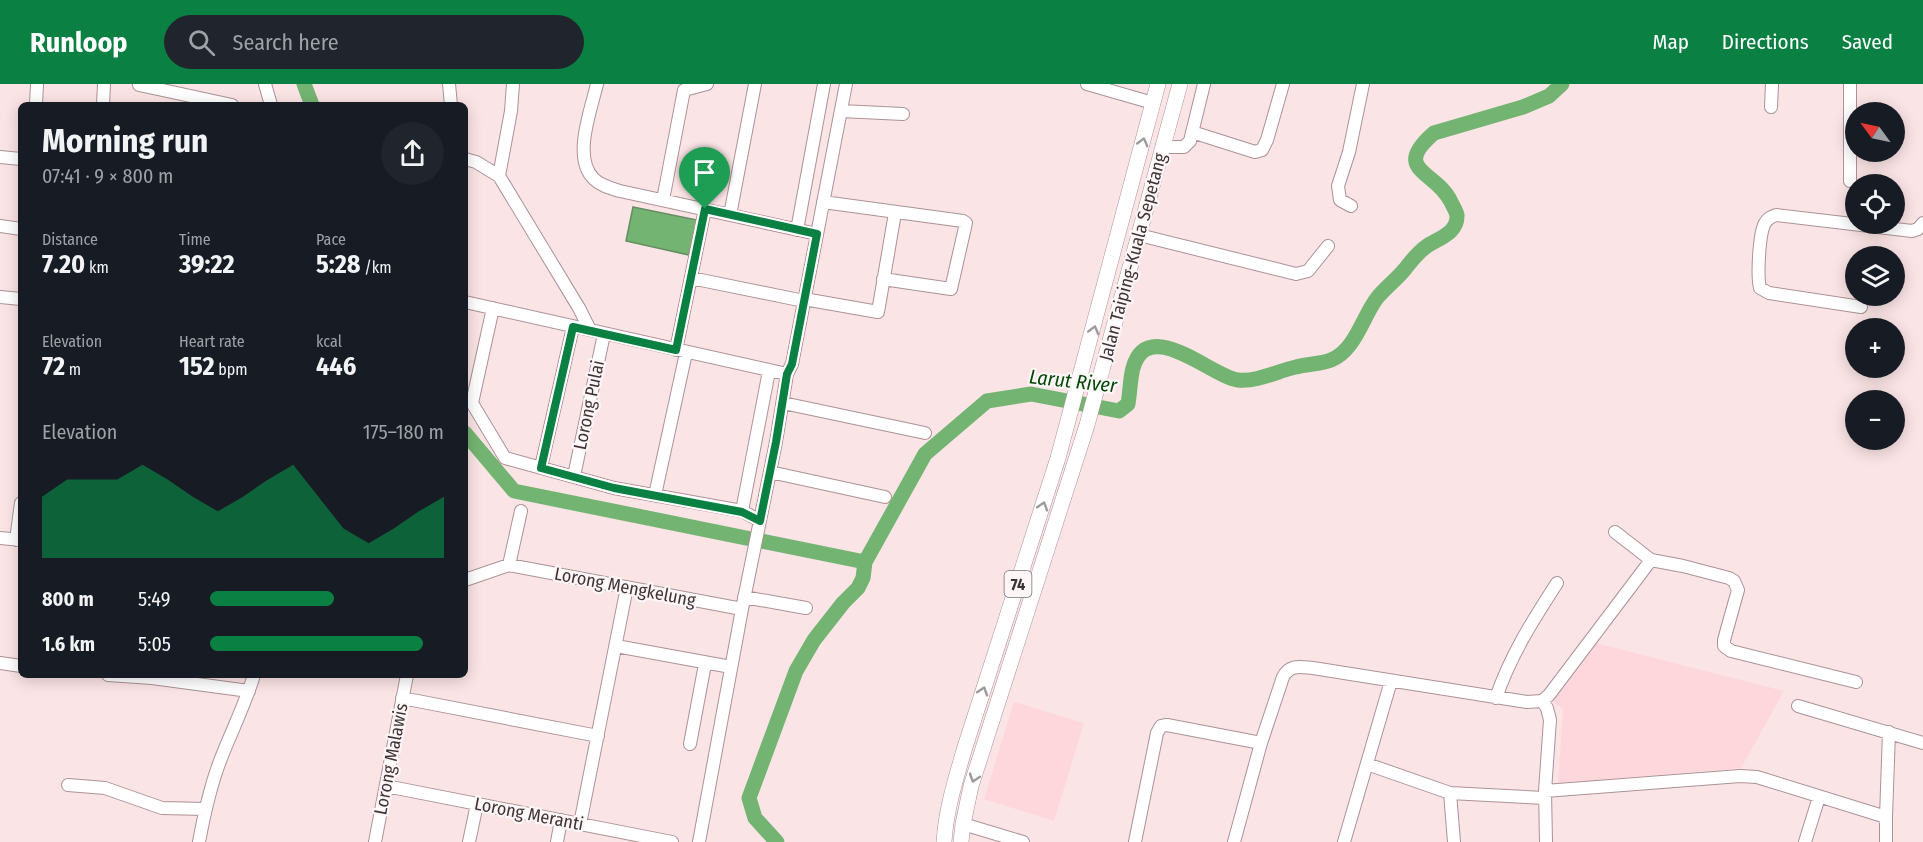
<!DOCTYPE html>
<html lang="en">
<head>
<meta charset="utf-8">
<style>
  :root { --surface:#171b24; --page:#20242c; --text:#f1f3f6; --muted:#9ea1a6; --accent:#0b8043 }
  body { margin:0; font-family:"Fira Sans Condensed",sans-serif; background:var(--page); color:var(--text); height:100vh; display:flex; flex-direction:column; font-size:22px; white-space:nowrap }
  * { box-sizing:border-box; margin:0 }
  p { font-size:20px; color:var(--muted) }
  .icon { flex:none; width:33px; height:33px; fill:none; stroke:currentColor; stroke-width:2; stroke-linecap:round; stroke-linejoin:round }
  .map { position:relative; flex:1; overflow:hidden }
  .details { position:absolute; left:18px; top:18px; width:450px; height:576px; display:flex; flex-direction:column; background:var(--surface); border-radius:9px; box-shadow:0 3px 15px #0003 }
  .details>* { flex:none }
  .needle { width:39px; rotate:303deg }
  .buttons { position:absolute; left:1845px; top:18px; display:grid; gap:12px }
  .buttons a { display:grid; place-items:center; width:60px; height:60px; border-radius:50%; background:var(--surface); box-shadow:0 3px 15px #0003; font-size:30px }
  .pin { position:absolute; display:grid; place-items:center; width:51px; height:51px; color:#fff; margin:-62px -26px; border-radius:50% 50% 50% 0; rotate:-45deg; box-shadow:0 0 6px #0007 }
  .pin .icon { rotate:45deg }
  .round { display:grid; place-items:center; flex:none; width:63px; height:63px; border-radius:32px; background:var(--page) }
  .summary { display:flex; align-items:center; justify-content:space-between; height:102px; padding:0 24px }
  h1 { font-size:33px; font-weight:700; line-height:45px }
  .figures { display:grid; grid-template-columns:repeat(3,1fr); gap:9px; height:102px; padding:6px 24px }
  .figures div { display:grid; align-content:center }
  .figures b { font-size:26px; font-weight:700 }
  .figures small { font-size:16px; font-weight:400 }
  .figures p { font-size:16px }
  .chart { height:168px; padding:12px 24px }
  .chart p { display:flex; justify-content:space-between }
  .chart svg { width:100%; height:108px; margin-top:6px; fill:var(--accent); opacity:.7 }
  ul { padding:0 24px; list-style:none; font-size:20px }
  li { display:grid; grid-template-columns:96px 72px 1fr; align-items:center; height:45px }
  li i { height:15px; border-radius:8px; background:var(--accent) }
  header { display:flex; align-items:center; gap:36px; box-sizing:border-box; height:84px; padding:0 30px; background:var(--accent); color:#fff }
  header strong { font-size:28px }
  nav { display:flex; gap:33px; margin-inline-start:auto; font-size:21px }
  .search { width:420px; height:54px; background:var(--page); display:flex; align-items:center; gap:15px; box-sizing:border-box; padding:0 21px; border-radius:33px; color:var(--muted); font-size:22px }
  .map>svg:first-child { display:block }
  .built { fill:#fdd7db }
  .water { fill:#74b472; stroke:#648e60; stroke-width:1.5 }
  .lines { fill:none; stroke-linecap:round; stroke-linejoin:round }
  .river { stroke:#74b472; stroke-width:15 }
  .minor-casing { stroke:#ac9295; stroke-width:14 }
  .major-casing { stroke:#ac9295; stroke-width:16 }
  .minor { stroke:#fff; stroke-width:12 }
  .major { stroke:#fff; stroke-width:15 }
  .oneway { stroke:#9f9a9a }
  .route-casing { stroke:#fff; stroke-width:12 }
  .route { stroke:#0b8043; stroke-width:8 }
  .labels { text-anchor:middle; stroke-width:4.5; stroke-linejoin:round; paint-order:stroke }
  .shield { fill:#fcf6f7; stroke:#786e6f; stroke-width:1.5 }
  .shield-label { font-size:16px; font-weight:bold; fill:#3f3435 }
  .street-label { font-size:18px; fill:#3f3435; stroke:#fcf6f7 }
  .water-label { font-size:20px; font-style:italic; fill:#004805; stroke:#fcf6f7 }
</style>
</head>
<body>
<header>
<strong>Runloop</strong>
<div class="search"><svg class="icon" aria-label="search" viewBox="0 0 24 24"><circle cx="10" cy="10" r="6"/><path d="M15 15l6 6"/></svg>Search here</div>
<nav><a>Map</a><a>Directions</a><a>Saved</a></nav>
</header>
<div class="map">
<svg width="1923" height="758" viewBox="0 0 1923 758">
  <rect width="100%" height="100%" fill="#fbe4e6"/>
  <path class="built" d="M 1592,558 L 1784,607 L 1741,684 L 1558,699 L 1563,625 L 1552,617 Z
    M 1014,618 L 1084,639 L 1054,737 L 984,715 Z"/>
  <path class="water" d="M 633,123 L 697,136 L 689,171 L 626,157 Z"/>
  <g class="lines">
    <path class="river" d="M 304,0 L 312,21
      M 465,349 L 514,407 L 865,478
      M 777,758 L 755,734 L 749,714 L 796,587 L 814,556 L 843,519 L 858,504 L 863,494 L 865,478 L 925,370 L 987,317 L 1031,310 L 1119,327 L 1128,320 C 1130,309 1130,295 1133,284 C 1148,231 1212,293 1238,296 C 1258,298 1277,287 1296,283 C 1307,280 1321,280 1331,276 C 1355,267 1363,232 1377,214 C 1385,204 1397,195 1405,185 C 1412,176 1418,168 1427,162 C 1439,154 1458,149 1457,131 C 1456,127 1453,122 1451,118 C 1437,87 1390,87 1434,49 L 1523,23 L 1549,12 L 1562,0"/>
    <defs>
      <path id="minor" d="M 265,0 L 271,21
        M 449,0 L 451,21
        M 513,0 L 511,27 L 499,92 L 579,224 L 590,246
        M 597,0 C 591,26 572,74 594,95 C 601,102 611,104 620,107 L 817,150
        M 1087,0 L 1153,19
        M 139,1 L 232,21
        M 36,21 L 37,0
        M 103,21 L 104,0
        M 1771,23 L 1772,0
        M 841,27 L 903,30
        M 1192,48 L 1255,68 L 1262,66 L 1267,56 L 1283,0
        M 1162,63 L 1184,63 L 1190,57 L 1204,0
        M 0,73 L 21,75
        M 465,75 L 476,78 L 499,92
        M 1850,97 L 1850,0
        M 663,116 L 684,6 L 707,0
        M 823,118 L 963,137 L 966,139 L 951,205 L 883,195
        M 1351,122 L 1340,116 L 1338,102 L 1349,68 L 1363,0
        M 730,131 L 755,0
        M 0,142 L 21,145
        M 797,146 L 824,0
        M 1139,151 L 1296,190 L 1308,187 L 1328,162
        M 691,194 L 804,217
        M 0,213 L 21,215
        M 804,215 L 878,228 L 895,129
        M 465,218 L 787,290
        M 1861,223 L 1769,209 L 1760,204 C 1757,192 1759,149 1765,139 C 1768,134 1771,133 1776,131 L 1912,147 L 1918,145 L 1923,139
        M 493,224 L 472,319 L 505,374 L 614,404 L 742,427 L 760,437
        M 676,266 L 705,125
        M 783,319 L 925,349
        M 541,383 L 573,243
        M 770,388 L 885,413
        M 574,392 L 604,250
        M 655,411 L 686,269
        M 742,427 L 769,287
        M 0,454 L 21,456
        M 16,456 L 21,419
        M 1651,476 L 1683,482 L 1729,494 L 1734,497 L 1738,506 L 1724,556 L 1724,562 L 1731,567 L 1856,598
        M 509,481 L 521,427
        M 465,496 L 509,481 L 742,525
        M 744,513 L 806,524
        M 616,562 L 731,583
        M 0,579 L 21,582
        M 108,591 L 152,594 L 249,607
        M 402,614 L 598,652
        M 1496,614 C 1510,572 1533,536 1557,499
        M 1542,617 L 1547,624 L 1550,636 L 1545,707 L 1546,758
        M 1798,622 L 1923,659
        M 690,660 L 705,580
        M 1367,680 L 1450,709 L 1545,714
        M 68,701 L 105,704 L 162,724 L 206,725
        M 386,702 L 672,758
        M 1545,707 L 1740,692 L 1757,693 L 1886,733 L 1886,758
        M 1450,709 L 1454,758
        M 1886,733 L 1889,648
        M 580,740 L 627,503
        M 963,740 L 1023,758
        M 199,758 C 204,731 210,703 220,677 C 231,648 245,621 254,591
        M 375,758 L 407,591
        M 469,758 L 477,720
        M 557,758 L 561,736
        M 699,758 L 742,525 L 776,358 L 787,290 L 792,280 L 846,0
        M 1135,758 L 1157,649 L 1161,642 L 1167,641 L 1261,659
        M 1234,758 L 1261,659 L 1283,593 C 1290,580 1300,583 1313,584 L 1527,618 L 1542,617 L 1549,611 L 1651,476 L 1615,448
        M 1344,758 L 1391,597
        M 1805,758 L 1819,713"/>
      <path id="major" d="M 944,758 C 946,725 956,694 965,663 L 1058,374 L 1158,0
        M 961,758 L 963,740 L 971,702 L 1087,341 L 1180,0"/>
    </defs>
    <use href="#minor" class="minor-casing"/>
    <use href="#major" class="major-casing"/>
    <use href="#minor" class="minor"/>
    <use href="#major" class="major"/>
  </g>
  <defs><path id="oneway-chevron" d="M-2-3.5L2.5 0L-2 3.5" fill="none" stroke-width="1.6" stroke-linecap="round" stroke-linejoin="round" transform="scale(1.5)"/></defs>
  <g class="oneway">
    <use href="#oneway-chevron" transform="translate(1143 58) rotate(-75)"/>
    <use href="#oneway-chevron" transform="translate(1094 246) rotate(-75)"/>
    <use href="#oneway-chevron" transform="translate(1043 422) rotate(-72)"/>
    <use href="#oneway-chevron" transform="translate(983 607) rotate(-72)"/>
    <use href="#oneway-chevron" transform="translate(974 694) rotate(108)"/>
  </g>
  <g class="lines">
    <defs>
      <path id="route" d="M 705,125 L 817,150 L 792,280 L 787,290 L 776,358 L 760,437 L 742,428 L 614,404 L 541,384 L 573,243 L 676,266 Z"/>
    </defs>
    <use href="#route" class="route-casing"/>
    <use href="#route" class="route"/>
  </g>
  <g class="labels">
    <rect class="shield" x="1004.5" y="487" width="27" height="26" rx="4.5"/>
    <g class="shield-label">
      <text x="1018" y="506">74</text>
    </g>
    <g class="street-label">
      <text transform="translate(1133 173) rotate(-75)" y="6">Jalan Taiping-Kuala Sepetang</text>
      <text transform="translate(589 321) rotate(-78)" y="6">Lorong Pulai</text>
      <text transform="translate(625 503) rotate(11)" y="6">Lorong Mengkelung</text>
      <text transform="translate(391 675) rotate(-79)" y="6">Lorong Malawis</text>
      <text transform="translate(529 730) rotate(11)" y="6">Lorong Meranti</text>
    </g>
    <g class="water-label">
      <text transform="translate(1073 297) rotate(6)" y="7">Larut River</text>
    </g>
  </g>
</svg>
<div class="buttons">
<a><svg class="needle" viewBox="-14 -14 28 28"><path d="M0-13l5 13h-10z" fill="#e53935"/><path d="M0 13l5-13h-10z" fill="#9ea1a6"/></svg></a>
<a><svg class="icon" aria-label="locate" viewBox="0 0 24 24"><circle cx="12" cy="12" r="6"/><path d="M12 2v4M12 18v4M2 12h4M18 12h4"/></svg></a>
<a><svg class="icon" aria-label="layers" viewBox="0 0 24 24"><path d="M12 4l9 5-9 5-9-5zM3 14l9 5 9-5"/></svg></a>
<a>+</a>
<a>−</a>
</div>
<div class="pin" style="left:705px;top:125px;background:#1e9e55"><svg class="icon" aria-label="arrive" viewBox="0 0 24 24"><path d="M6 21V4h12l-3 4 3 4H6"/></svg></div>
<section class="details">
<div class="summary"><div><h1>Morning run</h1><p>07:41 · 9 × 800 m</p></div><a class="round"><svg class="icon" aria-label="share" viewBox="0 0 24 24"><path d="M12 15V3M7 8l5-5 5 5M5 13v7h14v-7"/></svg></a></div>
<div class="figures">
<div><p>Distance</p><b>7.20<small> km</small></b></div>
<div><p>Time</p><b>39:22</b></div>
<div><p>Pace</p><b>5:28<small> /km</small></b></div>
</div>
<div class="figures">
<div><p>Elevation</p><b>72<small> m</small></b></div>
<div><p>Heart rate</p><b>152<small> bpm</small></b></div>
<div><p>kcal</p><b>446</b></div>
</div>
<div class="chart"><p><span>Elevation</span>175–180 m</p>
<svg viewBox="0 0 160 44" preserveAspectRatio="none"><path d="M0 44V19L10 12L20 12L30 12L40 6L50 12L60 19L70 25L80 19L90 12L100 6L110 19L120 32L130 38L140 32L150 25L160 19V44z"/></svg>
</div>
<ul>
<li><b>800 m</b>5:49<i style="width:53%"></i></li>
<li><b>1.6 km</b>5:05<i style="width:91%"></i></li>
</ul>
</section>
</div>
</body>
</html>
